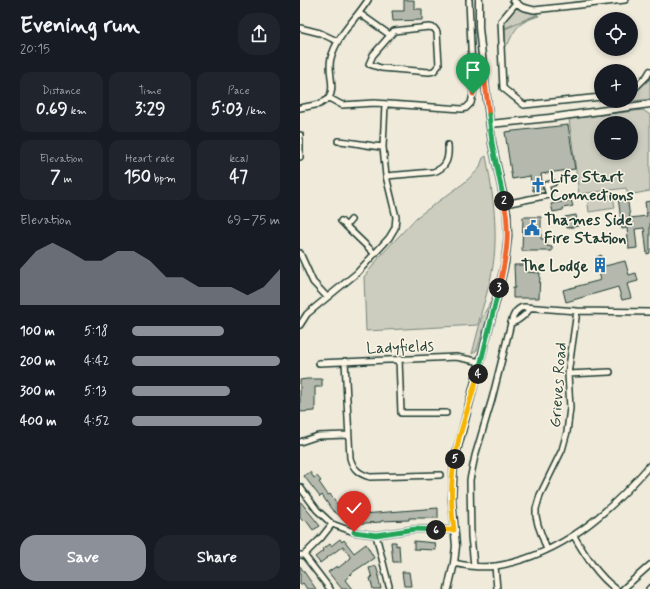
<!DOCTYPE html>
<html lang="en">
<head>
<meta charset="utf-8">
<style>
  :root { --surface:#171b24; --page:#20242c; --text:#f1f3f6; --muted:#9ea1a6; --accent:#8c9099 }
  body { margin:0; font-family:Mynerve,sans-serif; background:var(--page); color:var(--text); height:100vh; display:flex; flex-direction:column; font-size:15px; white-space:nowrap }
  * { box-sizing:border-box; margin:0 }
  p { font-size:13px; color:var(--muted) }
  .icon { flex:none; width:22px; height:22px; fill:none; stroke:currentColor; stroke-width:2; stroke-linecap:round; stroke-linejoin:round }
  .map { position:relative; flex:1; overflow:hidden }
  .sheet { display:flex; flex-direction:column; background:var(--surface); width:300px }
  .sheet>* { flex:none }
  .buttons { position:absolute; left:294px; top:12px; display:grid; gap:8px }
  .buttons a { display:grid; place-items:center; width:44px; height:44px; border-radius:50%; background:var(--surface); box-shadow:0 2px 6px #0003; font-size:20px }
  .pin { position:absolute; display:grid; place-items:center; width:34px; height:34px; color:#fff; margin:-41px -17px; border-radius:50% 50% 50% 0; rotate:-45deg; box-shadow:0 0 4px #0007 }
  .pin .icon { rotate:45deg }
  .km { position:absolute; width:20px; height:20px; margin:-10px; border-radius:50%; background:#222; color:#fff; font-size:11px; line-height:20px; text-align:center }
  .round { display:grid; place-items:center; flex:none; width:42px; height:42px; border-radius:16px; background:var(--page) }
  .overview { display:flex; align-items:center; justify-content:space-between; height:68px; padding:0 20px }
  h1 { font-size:22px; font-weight:800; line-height:30px }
  .metrics { display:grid; grid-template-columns:repeat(3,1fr); gap:6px; height:68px; padding:4px 20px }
  .metrics div { display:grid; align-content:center; border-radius:10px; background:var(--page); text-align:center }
  .metrics b { font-size:17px; font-weight:800 }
  .metrics small { font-size:11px; font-weight:400 }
  .metrics p { font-size:11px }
  .chart { height:112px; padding:8px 20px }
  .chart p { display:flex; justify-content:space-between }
  .chart svg { width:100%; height:72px; margin-top:4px; fill:var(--accent); opacity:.7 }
  .button { display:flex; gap:8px; margin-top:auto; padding:8px 20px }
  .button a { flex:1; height:46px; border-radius:16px; background:var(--accent); color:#fff; font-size:16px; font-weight:800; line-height:46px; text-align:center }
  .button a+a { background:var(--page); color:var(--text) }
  ul { padding:0 20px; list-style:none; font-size:13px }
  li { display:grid; grid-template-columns:64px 48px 1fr; align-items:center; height:30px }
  li i { height:10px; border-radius:5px; background:var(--accent) }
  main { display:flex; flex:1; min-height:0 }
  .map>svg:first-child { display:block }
  .green { fill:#cccdbf; stroke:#76857a; fill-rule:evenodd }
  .building { fill:#b5b9ad; stroke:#1f3d34 }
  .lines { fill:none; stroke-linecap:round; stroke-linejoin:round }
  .minor-casing { stroke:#1f3d34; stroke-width:8 }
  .tertiary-casing { stroke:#1f3d34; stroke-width:9 }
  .minor { stroke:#fcf5e5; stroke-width:5 }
  .tertiary { stroke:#fcf5e5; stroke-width:6 }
  .split-1-casing { stroke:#fff; stroke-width:8 }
  .split-2-casing { stroke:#fff; stroke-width:8 }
  .split-3-casing { stroke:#fff; stroke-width:8 }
  .split-4-casing { stroke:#fff; stroke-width:8 }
  .split-5-casing { stroke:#fff; stroke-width:8 }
  .split-6-casing { stroke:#fff; stroke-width:8 }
  .split-7-casing { stroke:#fff; stroke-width:8 }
  .split-1 { stroke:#f0652b; stroke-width:5 }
  .split-2 { stroke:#22a559; stroke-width:5 }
  .split-3 { stroke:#f0652b; stroke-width:5 }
  .split-4 { stroke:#22a559; stroke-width:5 }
  .split-5 { stroke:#f5b400; stroke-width:5 }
  .split-6 { stroke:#f5b400; stroke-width:5 }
  .split-7 { stroke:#22a559; stroke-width:5 }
  .labels { text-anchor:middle; stroke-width:3; stroke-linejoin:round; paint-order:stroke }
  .poi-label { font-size:16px; font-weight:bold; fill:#1f3d34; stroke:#fcf5e5; text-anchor:start }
  .street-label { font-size:16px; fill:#1f3d34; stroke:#fcf5e5 }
</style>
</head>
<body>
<main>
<section class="sheet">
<div class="overview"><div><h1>Evening run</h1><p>20:15</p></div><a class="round"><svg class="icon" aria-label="share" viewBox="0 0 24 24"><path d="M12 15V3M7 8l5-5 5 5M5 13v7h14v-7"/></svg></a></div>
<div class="metrics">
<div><p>Distance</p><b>0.69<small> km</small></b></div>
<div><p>Time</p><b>3:29</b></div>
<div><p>Pace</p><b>5:03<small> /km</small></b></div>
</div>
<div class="metrics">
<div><p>Elevation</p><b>7<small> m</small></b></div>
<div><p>Heart rate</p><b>150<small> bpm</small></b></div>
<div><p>kcal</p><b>47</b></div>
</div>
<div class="chart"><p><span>Elevation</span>69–75 m</p>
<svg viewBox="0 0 160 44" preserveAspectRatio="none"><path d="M0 44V22L10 11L20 6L30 11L40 17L50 17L60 11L70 11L80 17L90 27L100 27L110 33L120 33L130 33L140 38L150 33L160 22V44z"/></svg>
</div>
<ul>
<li><b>100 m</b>5:18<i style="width:62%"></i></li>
<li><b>200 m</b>4:42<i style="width:100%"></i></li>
<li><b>300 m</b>5:13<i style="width:66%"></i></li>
<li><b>400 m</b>4:52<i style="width:88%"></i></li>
</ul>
<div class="button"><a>Save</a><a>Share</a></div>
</section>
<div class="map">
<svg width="350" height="589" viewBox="0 0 350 589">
  <rect width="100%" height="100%" fill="#efeada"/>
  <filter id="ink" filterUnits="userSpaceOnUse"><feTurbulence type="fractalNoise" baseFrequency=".025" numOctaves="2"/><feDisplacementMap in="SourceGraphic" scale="8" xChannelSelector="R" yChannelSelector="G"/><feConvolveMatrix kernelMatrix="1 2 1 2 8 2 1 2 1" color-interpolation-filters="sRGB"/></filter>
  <g filter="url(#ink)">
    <path class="green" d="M 216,8 L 226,12 L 238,14 L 205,28 L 205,22 Z
      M 238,15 L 239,16 C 220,22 216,26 208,44 L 205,44 L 205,29 Z
      M 350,79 L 350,99 L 334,101 L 332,98 L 332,95 Z
      M 343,110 L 350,115 L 350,191 L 328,195 L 326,188 L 279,194 L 269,119 ZM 301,123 L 331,123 L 331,153 L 301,153 Z
      M 186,156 C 193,194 199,233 192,272 C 189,288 182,308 178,325 L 66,331 L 64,277 L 82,254 L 117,217 L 164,183 L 179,169 L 183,158 Z
      M 313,195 L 315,208 L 289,212 L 287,198 Z
      M 193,298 L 177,350 L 172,354 L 181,319 Z"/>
    <path class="building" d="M 104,0 L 114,0 L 114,9 L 122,9 L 122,20 L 93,21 L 92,11 L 104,11 Z
      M 268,125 L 275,169 L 241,174 L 243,189 L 233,191 L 230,176 L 212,179 L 205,132 Z
      M 327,196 L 330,218 L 347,216 L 345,202 L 350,201 L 350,253 L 347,254 L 344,228 L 335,229 L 337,248 L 329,249 L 327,228 L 322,229 L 318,197 Z
      M 271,200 L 273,206 L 263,208 L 263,210 L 253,212 L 251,204 Z
      M 276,215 L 278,226 L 267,228 L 265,217 Z
      M 223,217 L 241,217 L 241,239 L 247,239 L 247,246 L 252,247 L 252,251 L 222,251 Z
      M 301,255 L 305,266 L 325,261 L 329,275 L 336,273 L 338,281 L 327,284 L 331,298 L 322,300 L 318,287 L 266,302 L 263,290 L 301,280 L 295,258 Z
      M 214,265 L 226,265 L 226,272 L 240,273 L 239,298 L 213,298 L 213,288 L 215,288 Z
      M 7,379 L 22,379 L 22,387 L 15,387 L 15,411 L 0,412 L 0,380 Z
      M 10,472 L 14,478 L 17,476 L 21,481 L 19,482 L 28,495 L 30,494 L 38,505 L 39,503 L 45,507 L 43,509 L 48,512 L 43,518 L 32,510 L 22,495 L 20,497 L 4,476 Z
      M 0,501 L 20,526 L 13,530 L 5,519 L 3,521 L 0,518 Z
      M 138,508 L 138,518 L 109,518 L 109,520 L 81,521 L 81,522 L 51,524 L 51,515 Z
      M 40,539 L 42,542 L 44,540 L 54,553 L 66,544 L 74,558 L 53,572 L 45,580 L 52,589 L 42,589 L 28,572 L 37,566 L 38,568 L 51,558 L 43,546 L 20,563 L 15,557 L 23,551 L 22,550 L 30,544 L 31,546 Z
      M 114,541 L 135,543 L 136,550 L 114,549 Z
      M 91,542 L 96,542 L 96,546 L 99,545 L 100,562 L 93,562 Z
      M 0,566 L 9,579 L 16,589 L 7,589 L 3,583 L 0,585 Z
      M 76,566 L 79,576 L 78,576 L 81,589 L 73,589 L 70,578 L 72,578 L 69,568 Z
      M 102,572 L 109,572 L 111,586 L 104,586 Z"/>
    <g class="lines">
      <defs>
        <path id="minor" d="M 213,0 L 222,7 L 234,10 L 325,0
          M 216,3 L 201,21 L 202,44 L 201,46 L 203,88 L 224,105 L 301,97
          M 59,13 L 90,35
          M 129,27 L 134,28 L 137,32 L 139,65 L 134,71 L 129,72 L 81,68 L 69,64 L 73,55 L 94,31 Z
          M 0,28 L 20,33 L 37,41
          M 172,66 L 183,65
          M 331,92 L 347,76 L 350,71
          M 29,98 L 42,105 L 74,103 L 162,109 L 166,108 L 171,103 L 173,94 L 169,0
          M 29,98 C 36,86 27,71 31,58 C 37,35 56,19 68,0
          M 0,108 L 20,104 L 29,98
          M 0,135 L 0,157
          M 38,141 C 53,142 68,146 83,147
          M 86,176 L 133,172 C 147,168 149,158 148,145
          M 205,204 L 249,195 L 246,185 L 253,183
          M 51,220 L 46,226 L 75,254
          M 41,221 L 46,226
          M 0,253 L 13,282 L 27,297
          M 211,323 C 217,322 227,314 230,308
          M 0,325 L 7,314 L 57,273 L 89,238 L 95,228 L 96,217 L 86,176 L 83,147 L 85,104
          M 99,359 L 101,413 L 146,413
          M 45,361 L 50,458 C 53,469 59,474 70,477 L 140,475
          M 19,363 L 156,357 L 181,362
          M 268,374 L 310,372
          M 0,442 L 18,436 L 48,435
          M 0,487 L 17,510 L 32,524 L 54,532 L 76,535 L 115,529 L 154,530
          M 76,535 L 89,586
          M 274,536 C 285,555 298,576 316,589
          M 247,550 L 238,525 L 236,516 L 236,509 L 240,495 L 262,450 L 267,432 L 270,408 L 268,374 L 277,311
          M 0,555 L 4,555 L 21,538 L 32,524
          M 4,555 L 30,589
          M 154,563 C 167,566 183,568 196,566 C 261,555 308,514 350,465
          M 174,566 L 171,536 L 170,480 L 175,456 L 192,399 L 211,323 C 213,315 216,308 224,307 L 277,311 L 350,312
          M 195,566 L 197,589
          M 323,589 L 350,565
          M 349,589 L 350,588"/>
        <path id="tertiary" d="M 190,124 L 249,118 L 350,104
          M 148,589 L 154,563 L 156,546 L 152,500 L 154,462 L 197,297 L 205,263 L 208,236 L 207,213 L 192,143 L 183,65 L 179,28 L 179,0"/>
      </defs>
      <use href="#minor" class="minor-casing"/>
      <use href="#tertiary" class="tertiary-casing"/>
      <use href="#minor" class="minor"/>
      <use href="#tertiary" class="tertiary"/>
    </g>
  </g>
  <g class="lines" filter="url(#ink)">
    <defs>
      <path id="split-1" d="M 173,94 L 172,66 L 183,65 L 189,115"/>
      <path id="split-2" d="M 189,115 L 192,143 L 204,201"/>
      <path id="split-3" d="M 199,288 C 206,258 211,233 204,201"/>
      <path id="split-4" d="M 178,374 L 199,288"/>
      <path id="split-5" d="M 155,459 L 159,438 L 178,374"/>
      <path id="split-6" d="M 136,530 L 154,530 C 151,507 150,482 155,459"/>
      <path id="split-7" d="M 54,532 L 76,535 L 115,529 L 136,530"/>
    </defs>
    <use href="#split-1" class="split-1-casing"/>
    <use href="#split-2" class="split-2-casing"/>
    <use href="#split-3" class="split-3-casing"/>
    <use href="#split-4" class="split-4-casing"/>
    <use href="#split-5" class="split-5-casing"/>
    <use href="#split-6" class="split-6-casing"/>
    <use href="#split-7" class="split-7-casing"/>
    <use href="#split-1" class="split-1"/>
    <use href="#split-2" class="split-2"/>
    <use href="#split-3" class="split-3"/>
    <use href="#split-4" class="split-4"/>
    <use href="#split-5" class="split-5"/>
    <use href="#split-6" class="split-6"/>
    <use href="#split-7" class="split-7"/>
  </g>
  <defs>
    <symbol id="church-bare" viewBox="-9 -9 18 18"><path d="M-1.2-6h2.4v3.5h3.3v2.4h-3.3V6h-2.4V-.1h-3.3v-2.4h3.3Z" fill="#1f6fb2" stroke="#fcf5e5" stroke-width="2.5" paint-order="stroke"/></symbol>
    <symbol id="civic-bare" viewBox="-9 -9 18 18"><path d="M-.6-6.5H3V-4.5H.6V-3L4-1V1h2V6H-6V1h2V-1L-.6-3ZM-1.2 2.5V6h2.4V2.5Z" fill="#1f6fb2" stroke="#fcf5e5" stroke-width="2.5" paint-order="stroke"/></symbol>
    <symbol id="building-bare" viewBox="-9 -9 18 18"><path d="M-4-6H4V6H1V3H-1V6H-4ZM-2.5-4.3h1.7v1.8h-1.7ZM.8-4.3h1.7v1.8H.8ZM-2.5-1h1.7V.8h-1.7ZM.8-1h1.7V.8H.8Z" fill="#1f6fb2" stroke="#fcf5e5" stroke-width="2.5" paint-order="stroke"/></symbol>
  </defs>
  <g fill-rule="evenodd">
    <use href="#church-bare" x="227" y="174" width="22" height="22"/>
    <use href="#civic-bare" x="221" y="217" width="22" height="22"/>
    <use href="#building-bare" x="289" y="254" width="22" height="22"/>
  </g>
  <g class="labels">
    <g class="poi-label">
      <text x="250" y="182">Life Start<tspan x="250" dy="18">Connections</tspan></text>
      <text x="244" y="225">Thames Side<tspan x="244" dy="18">Fire Station</tspan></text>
      <text x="288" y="271" text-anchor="end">The Lodge</text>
    </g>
    <g class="street-label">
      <text transform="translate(100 346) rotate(-2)" y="6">Ladyfields</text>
      <text transform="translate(257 385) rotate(-86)" y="6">Grieves Road</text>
    </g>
  </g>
</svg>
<div class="buttons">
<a><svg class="icon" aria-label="locate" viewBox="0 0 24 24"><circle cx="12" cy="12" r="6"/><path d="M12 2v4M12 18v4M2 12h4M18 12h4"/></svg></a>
<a>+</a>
<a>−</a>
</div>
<div class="pin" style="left:173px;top:94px;background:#1e9e55"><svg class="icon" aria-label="arrive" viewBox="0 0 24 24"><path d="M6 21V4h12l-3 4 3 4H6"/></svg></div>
<div class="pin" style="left:54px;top:532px;background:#d93025"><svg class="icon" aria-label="check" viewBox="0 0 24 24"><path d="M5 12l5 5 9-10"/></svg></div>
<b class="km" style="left:204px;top:201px">2</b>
<b class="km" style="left:199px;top:288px">3</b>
<b class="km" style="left:178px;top:374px">4</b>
<b class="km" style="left:155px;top:459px">5</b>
<b class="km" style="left:136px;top:530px">6</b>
</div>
</main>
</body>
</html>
